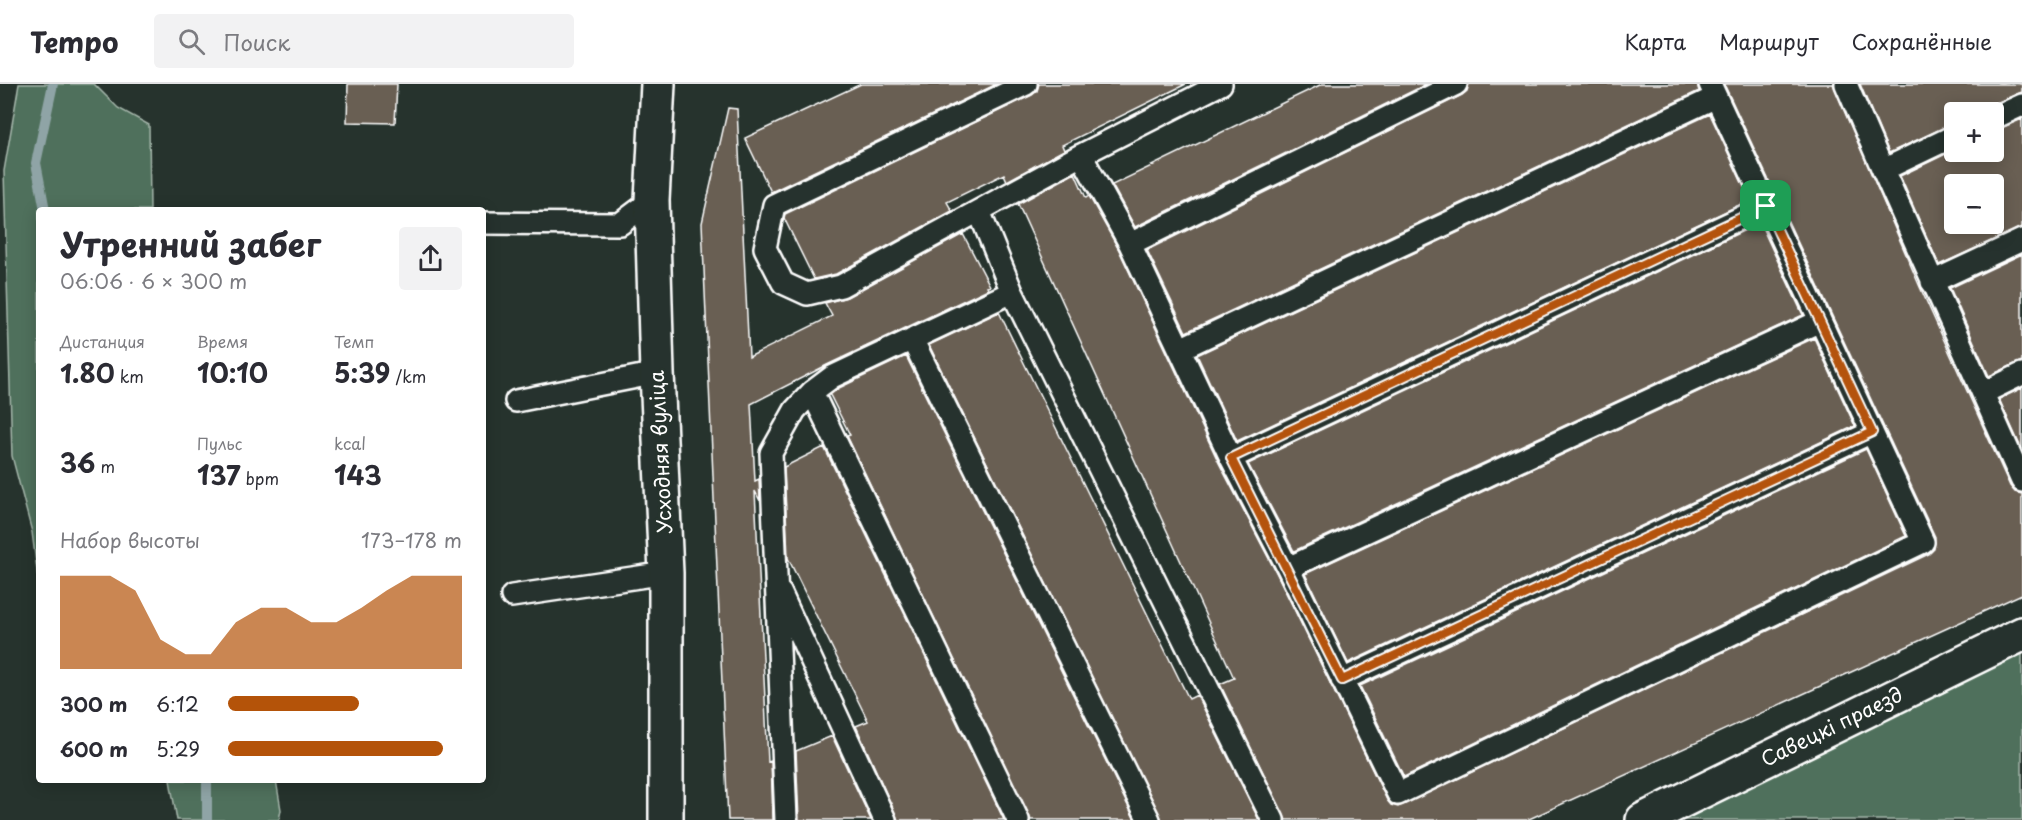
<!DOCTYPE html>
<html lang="ru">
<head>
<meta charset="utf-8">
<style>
  :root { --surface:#fff; --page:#f2f2f3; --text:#2b2b33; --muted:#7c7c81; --line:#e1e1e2; --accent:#b45309 }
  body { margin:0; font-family:"Playpen Sans",sans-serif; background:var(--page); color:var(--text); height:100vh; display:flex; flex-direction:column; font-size:22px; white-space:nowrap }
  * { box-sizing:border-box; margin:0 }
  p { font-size:20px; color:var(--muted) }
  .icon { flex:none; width:33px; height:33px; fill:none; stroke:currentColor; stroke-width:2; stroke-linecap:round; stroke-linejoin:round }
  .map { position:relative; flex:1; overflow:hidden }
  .sheet { position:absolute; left:36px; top:123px; width:450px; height:576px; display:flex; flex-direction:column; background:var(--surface); border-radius:6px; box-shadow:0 3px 15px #0003 }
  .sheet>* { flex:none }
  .fabs { position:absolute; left:1944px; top:18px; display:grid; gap:12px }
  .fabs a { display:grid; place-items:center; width:60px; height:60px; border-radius:6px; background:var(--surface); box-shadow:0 3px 15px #0003; font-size:30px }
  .pin { position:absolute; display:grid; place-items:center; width:51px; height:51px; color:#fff; margin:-26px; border-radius:12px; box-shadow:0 3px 9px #0006 }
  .round { display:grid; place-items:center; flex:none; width:63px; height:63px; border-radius:6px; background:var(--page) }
  .headline { display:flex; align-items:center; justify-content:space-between; height:102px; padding:0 24px }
  h1 { font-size:33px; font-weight:700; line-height:45px }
  .metrics { display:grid; grid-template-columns:repeat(3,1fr); gap:9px; height:102px; padding:6px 24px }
  .metrics div { display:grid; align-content:center }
  .metrics b { font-size:26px; font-weight:700 }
  .metrics small { font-size:16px; font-weight:400 }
  .metrics p { font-size:16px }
  .chart { height:168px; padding:12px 24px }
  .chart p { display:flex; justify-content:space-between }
  .chart svg { width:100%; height:108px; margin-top:6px; fill:var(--accent); opacity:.7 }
  ul { padding:0 24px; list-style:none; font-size:20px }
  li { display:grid; grid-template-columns:96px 72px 1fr; align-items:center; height:45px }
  li i { height:15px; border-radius:8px; background:var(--accent) }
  header { display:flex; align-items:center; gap:36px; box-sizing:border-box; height:84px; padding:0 30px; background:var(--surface); border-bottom:2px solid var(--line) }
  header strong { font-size:28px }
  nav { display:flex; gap:33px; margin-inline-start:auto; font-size:21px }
  .search { width:420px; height:54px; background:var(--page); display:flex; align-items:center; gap:15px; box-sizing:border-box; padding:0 21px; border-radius:6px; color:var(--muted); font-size:22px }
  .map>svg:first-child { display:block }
  .green { fill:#4f705b; stroke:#a7b8ad; stroke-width:1.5 }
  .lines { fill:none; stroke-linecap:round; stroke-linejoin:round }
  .stream { stroke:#8fa4a6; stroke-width:10 }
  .building { fill:#695f53; stroke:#fff; stroke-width:1.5; fill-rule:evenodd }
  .service-casing { stroke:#fff; stroke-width:26 }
  .minor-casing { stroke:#fff; stroke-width:38 }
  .service { stroke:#26332d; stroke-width:21 }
  .minor { stroke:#26332d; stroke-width:33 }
  .route-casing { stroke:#fff; stroke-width:12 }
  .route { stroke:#b45309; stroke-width:8 }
  .labels { text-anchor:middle; stroke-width:5; stroke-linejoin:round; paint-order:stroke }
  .street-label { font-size:20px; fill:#fff; stroke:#26332d }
</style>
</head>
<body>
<header>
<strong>Tempo</strong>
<div class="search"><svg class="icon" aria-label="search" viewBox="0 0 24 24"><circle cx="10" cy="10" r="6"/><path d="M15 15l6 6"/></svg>Поиск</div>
<nav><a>Карта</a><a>Маршрут</a><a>Сохранённые</a></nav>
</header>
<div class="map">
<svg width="2022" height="736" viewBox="0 0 2022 736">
  <rect width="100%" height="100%" fill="#26332d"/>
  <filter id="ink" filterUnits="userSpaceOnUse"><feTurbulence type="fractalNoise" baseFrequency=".0167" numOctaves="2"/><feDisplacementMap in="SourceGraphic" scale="12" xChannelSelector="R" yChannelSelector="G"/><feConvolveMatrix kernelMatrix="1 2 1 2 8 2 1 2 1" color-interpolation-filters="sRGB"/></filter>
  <g filter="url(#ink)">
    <path class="green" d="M 19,0 L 94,0 L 118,24 L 149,41 L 150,126 L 39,126 L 39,503 L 32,448 L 12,372 L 4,87 Z
      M 2022,569 L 2022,736 L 1683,736 Z
      M 170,696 L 276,696 L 281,726 L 279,736 L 177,736 Z"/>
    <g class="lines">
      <path class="stream" d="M 45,126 L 36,79 L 53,0
        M 207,696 L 207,736"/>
    </g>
    <path class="building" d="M 348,0 L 397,0 L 395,39 L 347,38 Z
      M 861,0 L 997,0 L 771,108 L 745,54 Z
      M 1039,0 L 1186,0 L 1062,61 L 1064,66 L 1007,97 L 1004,90 L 947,118 L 952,127 L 836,190 L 814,195 L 784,134 L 785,130 L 1032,11 L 1037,7 Z
      M 1322,0 L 1427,0 L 1135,143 L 1112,101 Z
      M 1469,0 L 1697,0 L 1699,7 L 1186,248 L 1147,166 L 1462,11 L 1467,7 Z
      M 1724,0 L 1833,0 L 1920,203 L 2010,402 L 2015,408 L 2022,410 L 2022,510 L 1527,736 L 1286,736 L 1220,600 L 1234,594 L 1018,120 L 1075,89 L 1086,114 L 1089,112 L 1119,166 L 1219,379 L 1277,490 L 1387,716 L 1391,721 L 1398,723 L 1929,470 L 1934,465 L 1935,453 Z
      M 1860,0 L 2022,0 L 2022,8 L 1989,22 L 1983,28 L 1954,28 L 1954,39 L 1889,69 Z
      M 728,24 L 737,25 L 749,273 L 832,232 L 825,219 L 847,213 L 963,150 L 990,202 L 987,203 L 988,205 L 827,281 L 751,320 L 755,397 L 759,395 L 760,417 L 755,407 L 768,678 L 771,677 L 773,736 L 728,736 L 702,139 Z
      M 1710,30 L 1750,116 L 1237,357 L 1197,271 Z
      M 2022,35 L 2022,143 L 1939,181 L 1900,92 L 1954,66 L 1954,68 L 1994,68 L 1994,47 ZM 1954,100 L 1994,100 L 1994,140 L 1954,140 Z
      M 1760,139 L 1803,231 L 1294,467 L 1248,380 Z
      M 2022,170 L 2022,277 L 1989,292 L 1950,204 Z
      M 999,228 L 1189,615 L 1197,611 L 1259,736 L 1162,736 L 929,261 Z
      M 1814,254 L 1855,342 L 1348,579 L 1305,490 Z
      M 906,272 L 1135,736 L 1031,736 L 847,352 L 850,351 L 830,311 L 839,304 Z
      M 2022,304 L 2022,366 L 1999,315 Z
      M 824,363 L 1004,736 L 898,736 L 856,642 L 868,637 L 788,474 L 784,383 Z
      M 1866,365 L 1906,452 L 1404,693 L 1360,602 Z
      M 832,652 L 871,736 L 799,736 L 796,667 Z"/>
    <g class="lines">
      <defs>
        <path id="service" d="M 1026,0 L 774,121 L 765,164 L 783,199 L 807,210 L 841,202 L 1081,71 L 1221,0
          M 1456,0 L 1130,160 L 1231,374 L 1288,484 L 1398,710 L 1923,458 L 1710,0
          M 1846,0 L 1883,86 L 2022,397
          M 1994,34 L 2022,21
          M 1081,71 L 1130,160
          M 1883,86 L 1954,52
          M 979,127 L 1012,208 L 1273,736
          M 483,139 L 620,140 L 652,116
          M 1932,198 L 2022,156
          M 912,255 L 1149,736
          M 1180,265 L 1716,13
          M 812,308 L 1018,736
          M 1983,309 L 2022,290
          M 516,317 L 657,289
          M 1231,374 L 1766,122
          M 1288,484 L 1820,237
          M 780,508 L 885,736
          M 512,512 L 666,489
          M 1342,596 L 1872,348
          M 786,736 L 771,369 L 795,326 L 812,308 L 832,293 L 1012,208"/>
        <path id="minor" d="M 658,0 L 652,116 L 657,289 L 666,489 L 666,736
          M 1643,736 L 2022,550"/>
      </defs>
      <use href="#service" class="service-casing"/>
      <use href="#minor" class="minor-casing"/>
      <use href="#service" class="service"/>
      <use href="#minor" class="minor"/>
    </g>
  </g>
  <g class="lines" filter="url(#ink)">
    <defs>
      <path id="route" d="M 1766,122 L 1872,348 L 1342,596 L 1231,374 Z"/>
    </defs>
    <use href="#route" class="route-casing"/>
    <use href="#route" class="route"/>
  </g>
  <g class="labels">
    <g class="street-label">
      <text transform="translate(661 368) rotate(-93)" y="7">Усходняя вуліца</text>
      <text transform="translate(1832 643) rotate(-26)" y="7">Савецкі праезд</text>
    </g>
  </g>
</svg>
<div class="fabs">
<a>+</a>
<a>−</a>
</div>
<div class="pin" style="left:1766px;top:122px;background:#1e9e55"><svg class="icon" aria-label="arrive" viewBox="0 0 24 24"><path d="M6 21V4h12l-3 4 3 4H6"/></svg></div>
<section class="sheet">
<div class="headline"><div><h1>Утренний забег</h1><p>06:06 · 6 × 300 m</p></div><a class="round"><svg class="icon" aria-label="share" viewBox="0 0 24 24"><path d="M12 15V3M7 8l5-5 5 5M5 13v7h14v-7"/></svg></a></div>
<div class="metrics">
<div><p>Дистанция</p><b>1.80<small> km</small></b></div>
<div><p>Время</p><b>10:10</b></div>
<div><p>Темп</p><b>5:39<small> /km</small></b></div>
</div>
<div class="metrics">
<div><b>36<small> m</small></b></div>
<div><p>Пульс</p><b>137<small> bpm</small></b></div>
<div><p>kcal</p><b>143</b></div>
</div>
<div class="chart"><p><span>Набор высоты</span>173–178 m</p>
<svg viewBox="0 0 160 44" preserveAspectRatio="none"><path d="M0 44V6L10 6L20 6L30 12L40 32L50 38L60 38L70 25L80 19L90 19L100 25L110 25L120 19L130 12L140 6L150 6L160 6V44z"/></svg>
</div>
<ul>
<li><b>300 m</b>6:12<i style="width:56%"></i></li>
<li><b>600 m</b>5:29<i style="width:92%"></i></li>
</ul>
</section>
</div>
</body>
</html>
